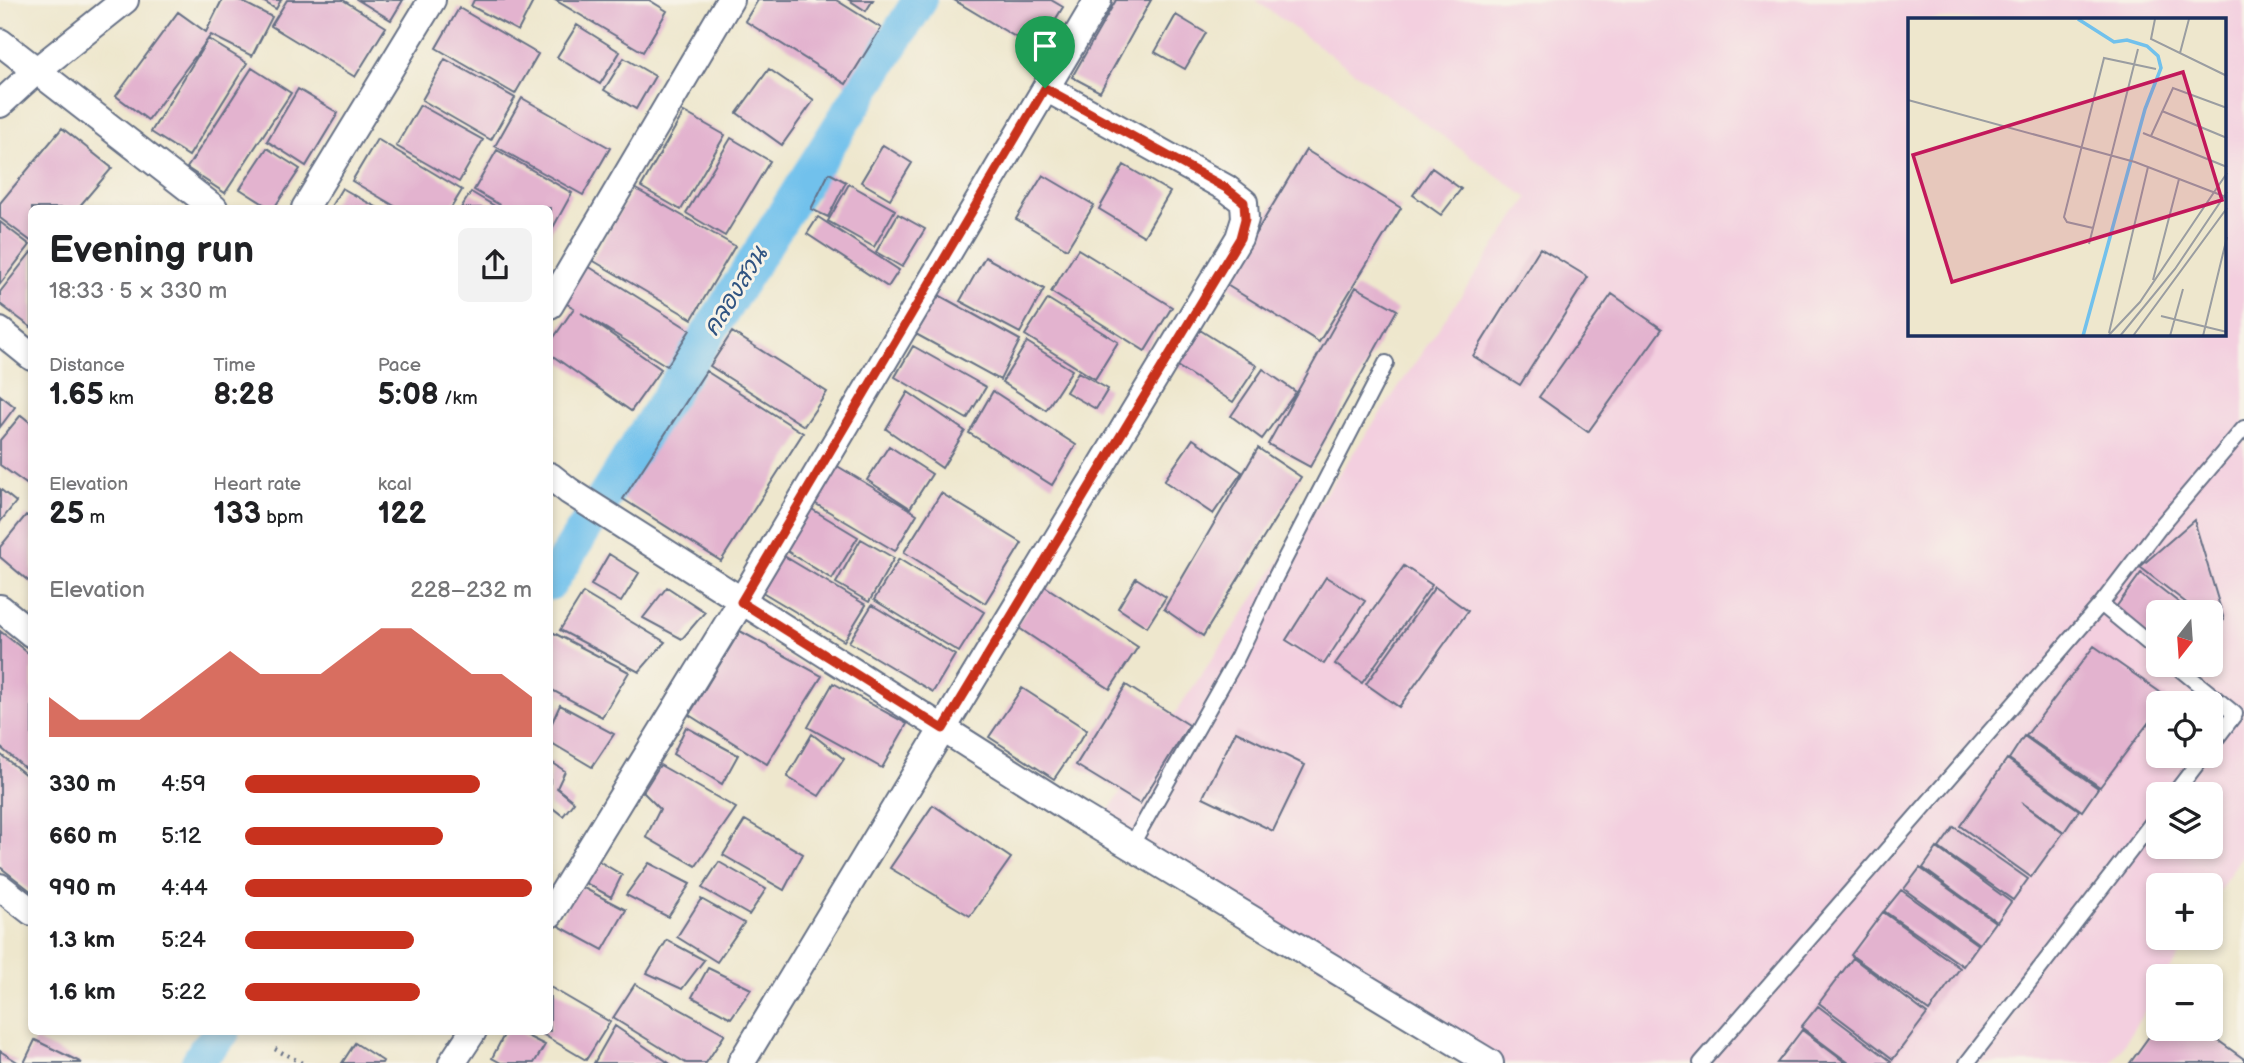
<!DOCTYPE html>
<html lang="en">
<head>
<meta charset="utf-8">
<style>
  :root { --surface:#fff; --page:#f2f2f2; --text:#202124; --muted:#757577; --accent:#c8321e }
  body { margin:0; font-family:"Balsamiq Sans","Playpen Sans Thai",sans-serif; background:var(--page); color:var(--text); height:100vh; display:flex; flex-direction:column; font-size:26px; white-space:nowrap }
  * { box-sizing:border-box; margin:0 }
  p { font-size:23px; color:var(--muted) }
  .icon { flex:none; width:38px; height:38px; fill:none; stroke:currentColor; stroke-width:2; stroke-linecap:round; stroke-linejoin:round }
  .map { position:relative; flex:1; overflow:hidden }
  .details { position:absolute; left:28px; top:205px; width:525px; height:830px; display:flex; flex-direction:column; background:var(--surface); border-radius:10px; box-shadow:0 4px 10px #0003 }
  .details>* { flex:none }
  .needle { width:46px; rotate:197deg }
  .controls { position:absolute; left:2146px; top:600px; display:grid; gap:14px }
  .controls a { display:grid; place-items:center; width:77px; height:77px; border-radius:10px; background:var(--surface); box-shadow:0 4px 10px #0003; font-size:35px }
  .pin { position:absolute; display:grid; place-items:center; width:60px; height:60px; color:#fff; margin:-72px -30px; border-radius:50% 50% 50% 0; rotate:-45deg; box-shadow:0 0 7px #0007 }
  .pin .icon { rotate:45deg }
  .round { display:grid; place-items:center; flex:none; width:74px; height:74px; border-radius:10px; background:var(--page) }
  .overview { display:flex; align-items:center; justify-content:space-between; height:119px; padding:0 21px }
  h1 { font-size:38px; font-weight:700; line-height:52px }
  .metrics { display:grid; grid-template-columns:repeat(3,1fr); gap:10px; height:119px; padding:7px 21px }
  .metrics div { display:grid; align-content:center }
  .metrics b { font-size:30px; font-weight:700 }
  .metrics small { font-size:19px; font-weight:400 }
  .metrics p { font-size:19px }
  .chart { height:196px; padding:14px 21px }
  .chart p { display:flex; justify-content:space-between }
  .chart svg { width:100%; height:126px; margin-top:7px; fill:var(--accent); opacity:.7 }
  ul { padding:0 21px; list-style:none; font-size:23px }
  li { display:grid; grid-template-columns:112px 84px 1fr; align-items:center; height:52px }
  li i { height:18px; border-radius:9px; background:var(--accent) }
  .map>svg:first-child { display:block }
  .built { fill:#f3cfdf; fill-rule:evenodd }
  .lines { fill:none; stroke-linecap:round; stroke-linejoin:round }
  .canal { stroke:#71c1ec; stroke-width:35 }
  .building { fill:#e3b3cf }
  .service-casing { stroke:#656f85; stroke-width:18 }
  .minor-casing { stroke:#656f85; stroke-width:30 }
  .path { stroke:#656f85; stroke-width:4.5; stroke-dasharray:2 5; stroke-linecap:butt }
  .service { stroke:#fff; stroke-width:14 }
  .minor { stroke:#fff; stroke-width:26 }
  .route-casing { stroke:#fff; stroke-width:14 }
  .route { stroke:#c8321e; stroke-width:9 }
  .labels { text-anchor:middle; stroke-width:6; stroke-linejoin:round; paint-order:stroke }
  .water-label { font-size:24px; font-style:italic; fill:#305482; stroke:#f7f3e8 }
  .inset-river { fill:none; stroke:#71c1ec; stroke-width:3.5 }
  .inset-road { fill:none; stroke:#9a9da1; stroke-width:2 }
  .view { fill:#c2185b; fill-opacity:0.15; stroke:#c2185b; stroke-width:3.5 }
  .inset-edge { fill:none; stroke:#1b2f5e; stroke-width:3.5 }
</style>
</head>
<body>
<div class="map">
<svg width="2244" height="1063" viewBox="0 0 2244 1063">
  <rect width="100%" height="100%" fill="#f7f3e8"/>
  <filter id="ink" filterUnits="userSpaceOnUse"><feTurbulence type="fractalNoise" baseFrequency=".0143" numOctaves="2"/><feDisplacementMap in="SourceGraphic" scale="14" xChannelSelector="R" yChannelSelector="G"/><feConvolveMatrix kernelMatrix="1 2 1 2 8 2 1 2 1" color-interpolation-filters="sRGB"/></filter>
  <filter id="wash" filterUnits="userSpaceOnUse"><feTurbulence type="fractalNoise" baseFrequency=".00686" numOctaves="4" result="noise"/><feDisplacementMap in="SourceGraphic" scale="28" xChannelSelector="R" yChannelSelector="G"/><feGaussianBlur stdDeviation="1.57" result="paint"/><feColorMatrix in="noise" values="0 0 0 0 0 0 0 0 0 0 0 0 0 0 0 0 0 1.4 0 .05"/><feComposite in="paint" operator="in"/></filter>
  <g filter="url(#wash)">
    <rect width="100%" height="100%" fill="#eee7cd"/>
    <path class="built" d="M 1255,0 L 2244,0 L 2244,852 L 2210,906 L 2210,886 L 2158,886 L 2158,938 L 2190,938 L 2166,976 L 2158,976 L 2158,990 L 2112,1063 L 1471,1063 L 1097,827 L 1528,198 ZM 1910,19 L 2225,19 L 2225,334 L 1910,334 ZM 2158,612 L 2210,612 L 2210,665 L 2158,665 ZM 2158,704 L 2210,704 L 2210,756 L 2158,756 ZM 2158,794 L 2210,794 L 2210,847 L 2158,847 Z"/>
    <g class="lines">
      <path class="canal" d="M 550,583 L 920,0
        M 198,1063 L 205,1051 L 223,1031"/>
    </g>
    <g id="blocks">
      <path class="building" d="M 222,0 L 239,0 L 272,17 L 252,56 L 211,35 L 148,120 L 116,96 L 178,12 L 206,32 Z
        M 261,0 L 281,0 L 276,9 Z
        M 287,0 L 343,0 L 386,27 L 355,77 L 271,26 Z
        M 358,0 L 403,0 L 391,20 Z
        M 474,0 L 534,0 L 518,31 L 471,6 Z
        M 555,0 L 649,0 L 667,11 L 643,52 Z
        M 758,0 L 836,0 L 881,28 L 846,84 L 745,21 Z
        M 849,0 L 873,0 L 866,11 Z
        M 954,0 L 1051,0 L 1063,7 L 1037,50 Z
        M 1116,0 L 1151,0 L 1100,92 L 1072,77 Z
        M 459,8 L 538,54 L 515,94 L 436,48 Z
        M 1176,15 L 1206,33 L 1185,69 L 1155,52 Z
        M 577,25 L 620,52 L 600,84 L 557,57 Z
        M 208,39 L 247,63 L 189,156 L 151,132 Z
        M 624,58 L 655,76 L 636,109 L 604,90 Z
        M 445,59 L 515,98 L 491,140 L 422,100 Z
        M 252,68 L 291,93 L 225,193 L 187,168 Z
        M 769,69 L 814,100 L 782,145 L 737,113 Z
        M 298,89 L 338,113 L 306,166 L 267,141 Z
        M 522,98 L 610,148 L 583,195 L 495,146 Z
        M 420,105 L 483,140 L 459,182 L 396,146 Z
        M 684,112 L 725,135 L 681,210 L 641,187 Z
        M 62,128 L 112,168 L 78,208 L 32,208 L 32,242 L 0,218 L 0,203 Z
        M 731,138 L 770,161 L 725,236 L 686,213 Z
        M 377,139 L 462,190 L 451,208 L 398,208 L 352,181 Z
        M 883,145 L 912,163 L 890,199 L 861,182 Z
        M 267,148 L 300,169 L 274,208 L 270,208 L 240,189 Z
        M 497,150 L 572,193 L 550,233 L 550,208 L 505,208 L 474,190 Z
        M 1306,150 L 1401,208 L 1319,342 L 1225,284 Z
        M 1124,165 L 1170,192 L 1144,236 L 1099,209 Z
        M 1432,168 L 1461,189 L 1441,215 L 1413,195 Z
        M 829,173 L 846,182 L 828,217 L 811,209 Z
        M 1043,175 L 1094,205 L 1067,249 L 1016,219 Z
        M 849,184 L 895,210 L 874,247 L 828,221 Z
        M 342,188 L 365,201 L 378,208 L 330,208 Z
        M 634,188 L 735,246 L 692,319 L 592,260 Z
        M 471,192 L 498,208 L 461,208 Z
        M 898,214 L 925,229 L 902,267 L 876,252 Z
        M 818,217 L 899,270 L 888,287 L 807,234 Z
        M 0,222 L 30,245 L 0,284 Z
        M 1540,248 L 1588,277 L 1520,385 L 1473,356 Z
        M 1078,249 L 1172,307 L 1145,351 L 1051,292 Z
        M 32,251 L 32,328 L 0,304 L 0,292 Z
        M 985,257 L 1044,289 L 1020,333 L 960,301 Z
        M 583,263 L 690,330 L 667,366 L 581,313 L 661,369 L 631,411 L 550,354 L 550,343 L 574,308 L 560,300 Z
        M 1356,287 L 1397,310 L 1310,467 L 1268,444 Z
        M 935,293 L 1020,340 L 1000,380 L 914,333 Z
        M 1612,294 L 1662,329 L 1588,432 L 1539,397 Z
        M 1048,299 L 1118,342 L 1095,379 L 1025,335 Z
        M 1200,330 L 1257,366 L 1233,402 L 1177,366 Z
        M 732,332 L 827,392 L 804,426 L 710,366 Z
        M 1027,342 L 1072,370 L 1046,410 L 1002,382 Z
        M 913,346 L 986,387 L 967,419 L 895,377 Z
        M 1263,369 L 1296,392 L 1262,439 L 1231,416 Z
        M 706,371 L 803,433 L 721,561 L 623,499 Z
        M 1078,372 L 1108,389 L 1096,409 L 1066,392 Z
        M 993,391 L 1076,445 L 1052,485 L 969,433 Z
        M 908,392 L 965,431 L 942,468 L 886,429 Z
        M 0,395 L 15,407 L 0,427 Z
        M 21,415 L 32,424 L 32,488 L 0,465 L 0,440 Z
        M 1193,439 L 1242,472 L 1213,514 L 1164,481 Z
        M 889,446 L 932,474 L 910,508 L 867,480 Z
        M 1258,448 L 1301,477 L 1203,636 L 1164,609 Z
        M 834,464 L 917,514 L 895,551 L 811,501 Z
        M 0,489 L 16,502 L 0,522 Z
        M 941,493 L 1022,543 L 985,603 L 904,552 Z
        M 805,505 L 858,537 L 832,579 L 779,546 Z
        M 26,515 L 32,519 L 32,584 L 0,557 L 0,547 Z
        M 2194,520 L 2224,620 L 2216,627 L 2210,622 L 2210,612 L 2198,612 L 2140,567 Z
        M 861,539 L 894,558 L 869,602 L 836,583 Z
        M 779,553 L 866,605 L 844,641 L 759,590 Z
        M 609,554 L 639,573 L 621,602 L 591,585 Z
        M 899,559 L 984,612 L 959,652 L 874,600 Z
        M 1404,566 L 1432,585 L 1362,683 L 1335,664 Z
        M 2141,573 L 2191,612 L 2158,612 L 2158,644 L 2114,610 Z
        M 1326,577 L 1365,601 L 1324,664 L 1286,640 Z
        M 1136,578 L 1166,597 L 1147,627 L 1118,608 Z
        M 1043,585 L 1138,647 L 1110,689 L 1016,626 Z
        M 667,587 L 705,612 L 682,639 L 643,618 Z
        M 1435,587 L 1468,611 L 1399,707 L 1366,684 Z
        M 583,593 L 665,642 L 639,672 L 560,630 Z
        M 872,605 L 955,655 L 933,692 L 849,642 Z
        M 0,631 L 32,656 L 32,774 L 0,747 Z
        M 550,631 L 629,672 L 602,717 L 550,689 Z
        M 740,631 L 822,676 L 767,764 L 689,715 Z
        M 2094,646 L 2167,697 L 2162,704 L 2158,704 L 2158,710 L 2100,787 L 2026,736 Z
        M 833,683 L 907,724 L 882,768 L 808,727 Z
        M 1126,685 L 1189,725 L 1140,804 L 1076,765 Z
        M 1022,688 L 1087,730 L 1054,779 L 989,737 Z
        M 560,705 L 614,734 L 592,767 L 550,742 L 550,727 Z
        M 686,727 L 738,755 L 722,784 L 673,754 Z
        M 1236,731 L 1305,765 L 1273,831 L 1203,797 Z
        M 812,734 L 844,759 L 819,796 L 787,777 Z
        M 2024,736 L 2098,788 L 2082,811 L 2009,759 Z
        M 0,754 L 32,780 L 32,892 L 0,867 Z
        M 2007,759 L 2079,810 L 2064,832 L 2021,802 L 2063,833 L 2031,877 L 1960,826 Z
        M 550,761 L 565,771 L 557,788 L 574,802 L 563,816 L 550,806 Z
        M 660,765 L 736,808 L 696,866 L 646,837 L 660,809 L 643,792 Z
        M 933,805 L 1011,858 L 970,916 L 890,868 Z
        M 745,820 L 803,854 L 784,890 L 723,855 Z
        M 1954,827 L 2028,879 L 2013,900 L 1939,848 Z
        M 1937,848 L 2011,902 L 1997,922 L 1923,868 Z
        M 597,860 L 622,875 L 611,897 L 582,881 Z
        M 719,862 L 766,889 L 749,915 L 702,888 Z
        M 649,863 L 690,884 L 668,917 L 626,895 Z
        M 1920,868 L 1995,922 L 1979,944 L 1904,889 Z
        M 578,885 L 626,910 L 603,950 L 557,925 Z
        M 1901,890 L 1978,945 L 1963,966 L 1884,911 Z
        M 701,899 L 744,923 L 717,962 L 677,937 Z
        M 1883,912 L 1960,968 L 1929,1011 L 1851,955 Z
        M 667,940 L 704,960 L 682,989 L 647,973 Z
        M 1853,958 L 1927,1014 L 1893,1059 L 1819,1003 Z
        M 708,968 L 751,989 L 731,1018 L 692,997 Z
        M 635,984 L 725,1034 L 706,1063 L 686,1063 L 613,1018 Z
        M 550,987 L 610,1022 L 586,1060 L 537,1031 L 550,1031 Z
        M 1818,1006 L 1891,1061 L 1889,1063 L 1849,1063 L 1801,1027 Z
        M 2158,1024 L 2158,1029 L 2202,1029 L 2244,1059 L 2244,1063 L 2130,1063 Z
        M 615,1026 L 669,1063 L 594,1063 Z
        M 1802,1030 L 1846,1063 L 1777,1063 Z
        M 506,1031 L 517,1031 L 545,1045 L 534,1063 L 501,1063 L 492,1058 Z
        M 35,1040 L 82,1063 L 24,1063 Z
        M 355,1043 L 383,1061 L 382,1063 L 342,1063 Z
        M 0,1051 L 19,1063 L 0,1063 Z"/>
    </g>
  </g>
  <g filter="url(#ink)">
    <use href="#blocks" fill-opacity="0" stroke="#656f85" stroke-width="2"/>
    <g class="lines">
      <defs>
        <path id="service" d="M 2101,604 L 2158,651
          M 2175,665 L 2235,714 L 2210,747
          M 2174,794 L 2203,756
          M 1131,846 L 1237,658 L 1276,576 L 1386,363
          M 1701,1063 L 2101,604 L 2160,527 L 2244,428
          M 1967,1063 L 2158,815"/>
        <path id="minor" d="M 0,42 L 214,208
          M 0,104 L 36,71 L 125,0
          M 305,208 L 432,0
          M 550,305 L 730,0
          M 0,331 L 32,357
          M 550,476 L 569,491 L 1079,815 L 1490,1063
          M 0,608 L 32,634
          M 0,887 L 32,912
          M 550,914 L 741,602 L 1098,0
          M 452,1063 L 473,1031
          M 741,1063 L 1239,238 L 1245,219 L 1244,202 L 1226,188 L 1046,88"/>
      </defs>
      <use href="#service" class="service-casing"/>
      <use href="#minor" class="minor-casing"/>
      <path class="path" d="M 275,1049 L 302,1063"/>
      <use href="#service" class="service"/>
      <use href="#minor" class="minor"/>
    </g>
  </g>
  <g class="lines" filter="url(#ink)">
    <defs>
      <path id="route" d="M 1045,88 L 1226,188 L 1244,202 L 1245,219 L 1240,238 L 943,729 L 741,602 Z"/>
    </defs>
    <use href="#route" class="route-casing"/>
    <use href="#route" class="route"/>
  </g>
  <g class="labels">
    <g class="water-label">
      <text transform="translate(735 291) rotate(-58)" y="8">คลองสวน</text>
    </g>
  </g>
  <g transform="translate(1908 18)">
    <rect width="318" height="318" fill="#eee7cd"/>
    <path class="inset-river" d="M 170,1 L 206,24 L 219,22 L 239,28 L 250,38 L 253,50 L 237,91 L 175,318"/>
    <path class="inset-road" d="M 247,1 L 243,21 L 319,58M 272,35 L 281,1M 0,82 L 227,144 L 318,179M 254,93 L 319,120M 235,115 L 319,149M 243,118 L 265,70 L 319,90M 185,210 L 159,204 L 156,199 L 196,40 L 248,51M 181,226 L 230,31M 245,262 L 271,161M 253,298 L 319,314M 201,315 L 240,149M 200,318 L 232,284 L 319,155M 212,318 L 267,251 L 319,174M 225,318 L 319,190M 262,318 L 275,271M 295,318 L 319,219"/>
    <path class="view" d="M 275,54 L 314,182 L 44,264 L 5,137 Z"/>
    <rect width="318" height="318" class="inset-edge"/>
  </g>
</svg>
<div class="controls">
<a><svg class="needle" viewBox="-14 -14 28 28"><path d="M0-13l5 13h-10z" fill="#e53935"/><path d="M0 13l5-13h-10z" fill="#757577"/></svg></a>
<a><svg class="icon" aria-label="locate" viewBox="0 0 24 24"><circle cx="12" cy="12" r="6"/><path d="M12 2v4M12 18v4M2 12h4M18 12h4"/></svg></a>
<a><svg class="icon" aria-label="layers" viewBox="0 0 24 24"><path d="M12 4l9 5-9 5-9-5zM3 14l9 5 9-5"/></svg></a>
<a>+</a>
<a>−</a>
</div>
<div class="pin" style="left:1045px;top:88px;background:#1e9e55"><svg class="icon" aria-label="arrive" viewBox="0 0 24 24"><path d="M6 21V4h12l-3 4 3 4H6"/></svg></div>
<section class="details">
<div class="overview"><div><h1>Evening run</h1><p>18:33 · 5 × 330 m</p></div><a class="round"><svg class="icon" aria-label="share" viewBox="0 0 24 24"><path d="M12 15V3M7 8l5-5 5 5M5 13v7h14v-7"/></svg></a></div>
<div class="metrics">
<div><p>Distance</p><b>1.65<small> km</small></b></div>
<div><p>Time</p><b>8:28</b></div>
<div><p>Pace</p><b>5:08<small> /km</small></b></div>
</div>
<div class="metrics">
<div><p>Elevation</p><b>25<small> m</small></b></div>
<div><p>Heart rate</p><b>133<small> bpm</small></b></div>
<div><p>kcal</p><b>122</b></div>
</div>
<div class="chart"><p><span>Elevation</span>228–232 m</p>
<svg viewBox="0 0 160 44" preserveAspectRatio="none"><path d="M0 44V30L10 38L20 38L30 38L40 30L50 22L60 14L70 22L80 22L90 22L100 14L110 6L120 6L130 14L140 22L150 22L160 30V44z"/></svg>
</div>
<ul>
<li><b>330 m</b>4:59<i style="width:82%"></i></li>
<li><b>660 m</b>5:12<i style="width:69%"></i></li>
<li><b>990 m</b>4:44<i style="width:100%"></i></li>
<li><b>1.3 km</b>5:24<i style="width:59%"></i></li>
<li><b>1.6 km</b>5:22<i style="width:61%"></i></li>
</ul>
</section>
</div>
</body>
</html>
